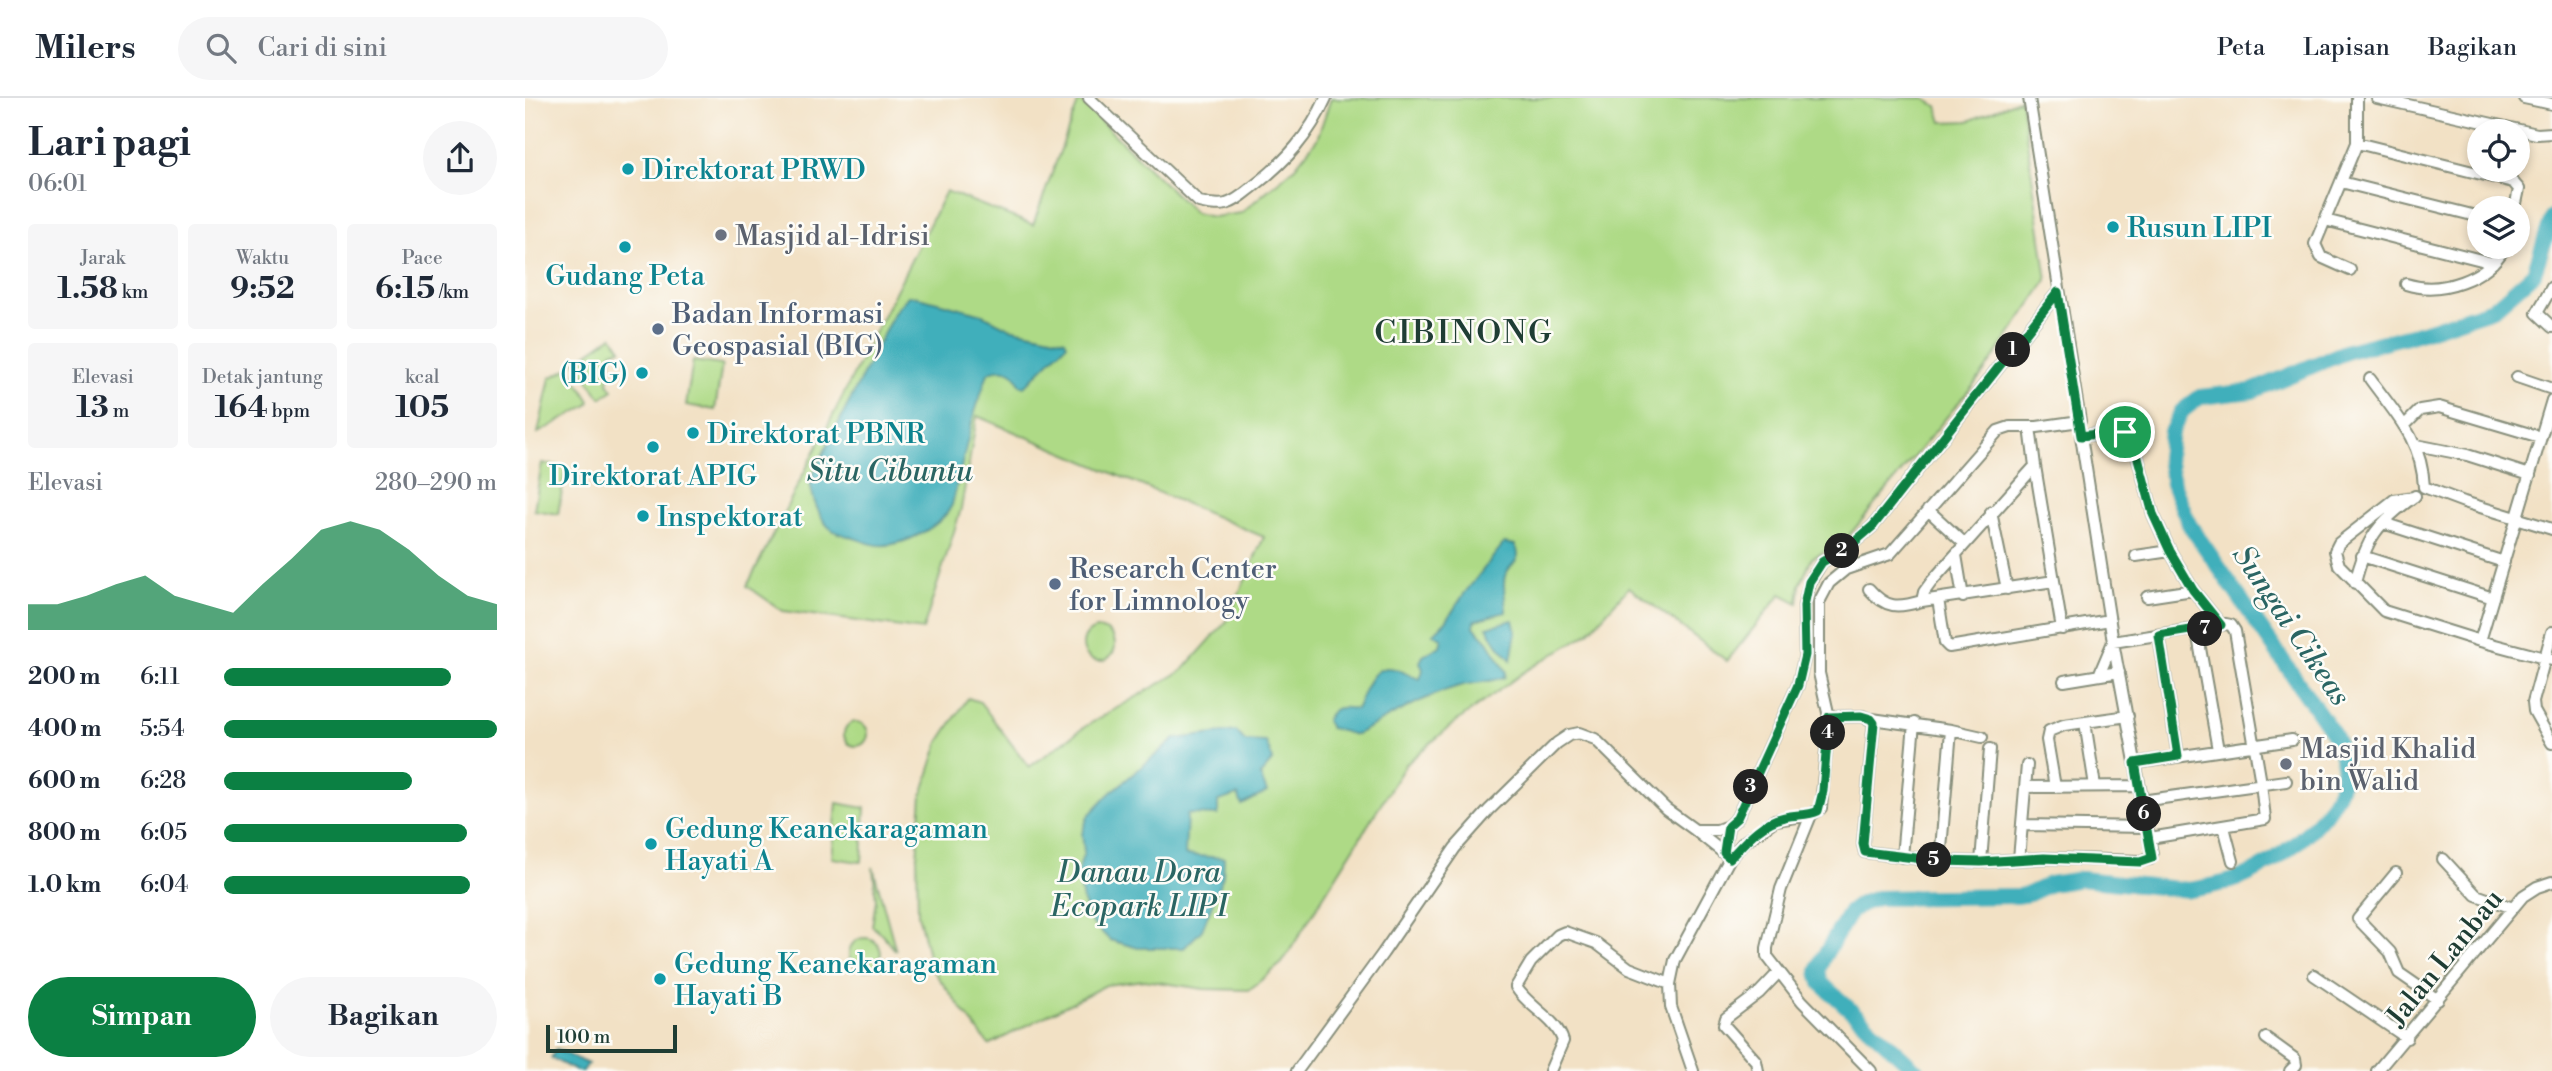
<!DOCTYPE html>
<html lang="id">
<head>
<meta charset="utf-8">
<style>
  :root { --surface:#fff; --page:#f6f6f7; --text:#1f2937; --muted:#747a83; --line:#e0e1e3; --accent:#0b8043 }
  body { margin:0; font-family:"Libre Bodoni",serif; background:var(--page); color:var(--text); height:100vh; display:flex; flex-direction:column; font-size:26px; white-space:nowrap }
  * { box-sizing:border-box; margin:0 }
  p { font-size:23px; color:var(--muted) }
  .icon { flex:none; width:38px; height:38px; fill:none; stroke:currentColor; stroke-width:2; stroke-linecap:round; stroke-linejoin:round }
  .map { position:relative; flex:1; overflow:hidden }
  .side { display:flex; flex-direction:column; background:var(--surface); width:525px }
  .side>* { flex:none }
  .controls { position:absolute; left:1942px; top:21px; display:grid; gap:14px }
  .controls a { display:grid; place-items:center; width:63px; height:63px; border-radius:50%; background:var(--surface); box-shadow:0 4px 10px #0003; font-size:35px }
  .scale { position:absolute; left:21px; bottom:18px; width:131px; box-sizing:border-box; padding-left:7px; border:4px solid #1f3d34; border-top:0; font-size:19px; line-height:24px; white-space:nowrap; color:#1f3d34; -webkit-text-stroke:5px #fdfcf7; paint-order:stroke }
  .pin { position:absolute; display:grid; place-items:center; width:60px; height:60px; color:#fff; margin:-30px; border:4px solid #fff; border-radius:50%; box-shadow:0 2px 7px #0007 }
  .km { position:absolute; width:35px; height:35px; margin:-18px; border-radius:50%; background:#222; color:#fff; font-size:19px; line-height:35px; text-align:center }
  .round { display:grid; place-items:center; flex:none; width:74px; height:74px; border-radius:37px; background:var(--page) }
  .head { display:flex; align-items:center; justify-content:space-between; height:119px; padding:0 28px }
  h1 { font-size:38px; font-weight:800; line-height:52px }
  .metrics { display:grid; grid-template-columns:repeat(3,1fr); gap:10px; height:119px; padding:7px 28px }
  .metrics div { display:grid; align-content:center; border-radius:7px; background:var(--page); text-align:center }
  .metrics b { font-size:30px; font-weight:800 }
  .metrics small { font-size:19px; font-weight:400 }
  .metrics p { font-size:19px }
  .chart { height:196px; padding:14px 28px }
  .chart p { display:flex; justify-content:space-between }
  .chart svg { width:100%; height:126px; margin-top:7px; fill:var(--accent); opacity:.7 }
  .action { display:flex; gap:14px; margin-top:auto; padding:14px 28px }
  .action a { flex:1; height:80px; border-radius:42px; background:var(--accent); color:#fff; font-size:28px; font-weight:800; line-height:80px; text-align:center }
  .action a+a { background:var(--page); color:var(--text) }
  ul { padding:0 28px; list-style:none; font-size:23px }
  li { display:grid; grid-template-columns:112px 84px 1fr; align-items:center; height:52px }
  li i { height:18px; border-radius:9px; background:var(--accent) }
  header { display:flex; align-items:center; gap:42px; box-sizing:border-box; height:98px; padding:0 35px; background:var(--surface); border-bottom:2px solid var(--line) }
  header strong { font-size:33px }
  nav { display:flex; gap:38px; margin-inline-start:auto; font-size:24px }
  .search { width:490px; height:63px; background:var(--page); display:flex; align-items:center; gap:18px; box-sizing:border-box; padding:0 24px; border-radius:38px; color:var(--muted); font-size:26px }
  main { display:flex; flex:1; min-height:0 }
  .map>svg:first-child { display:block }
  .green { fill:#aeda86; stroke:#668c5d; stroke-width:2 }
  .water { fill:#3fafbb; stroke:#2f7678; stroke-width:2 }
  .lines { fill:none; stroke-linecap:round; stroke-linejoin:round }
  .river { stroke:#3fafbb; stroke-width:16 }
  .minor-casing { stroke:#888f7c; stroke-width:14 }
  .minor { stroke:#fff; stroke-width:10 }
  .route-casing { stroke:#fff; stroke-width:14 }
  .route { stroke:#0b8043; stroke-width:9 }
  .culture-dot { fill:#0f9aa8; stroke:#fdfcf7; stroke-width:2.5 }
  .worship-dot { fill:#6b7280; stroke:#fdfcf7; stroke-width:2.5 }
  .service-dot { fill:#5c6f8a; stroke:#fdfcf7; stroke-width:2.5 }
  .labels { text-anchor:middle; stroke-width:5; stroke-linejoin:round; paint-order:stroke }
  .culture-label { font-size:28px; fill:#0d838f; stroke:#fdfcf7; text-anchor:start }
  .worship-label { font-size:28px; fill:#5b616d; stroke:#fdfcf7; text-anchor:start }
  .service-label { font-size:28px; fill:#4e5e75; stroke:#fdfcf7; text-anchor:start }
  .street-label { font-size:28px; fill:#1f3d34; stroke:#fdfcf7 }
  .water-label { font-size:30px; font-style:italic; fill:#2a6563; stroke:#fdfcf7 }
  .quarter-label { font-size:32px; letter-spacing:2px; fill:#1f3d34; stroke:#fdfcf7 }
</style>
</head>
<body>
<header>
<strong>Milers</strong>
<div class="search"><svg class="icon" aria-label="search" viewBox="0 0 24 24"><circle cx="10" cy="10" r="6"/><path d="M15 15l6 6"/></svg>Cari di sini</div>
<nav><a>Peta</a><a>Lapisan</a><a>Bagikan</a></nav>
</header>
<main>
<section class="side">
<div class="head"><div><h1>Lari pagi</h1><p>06:01</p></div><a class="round"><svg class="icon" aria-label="share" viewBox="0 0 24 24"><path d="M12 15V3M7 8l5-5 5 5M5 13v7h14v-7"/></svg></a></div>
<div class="metrics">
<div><p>Jarak</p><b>1.58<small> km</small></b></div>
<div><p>Waktu</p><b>9:52</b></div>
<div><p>Pace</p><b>6:15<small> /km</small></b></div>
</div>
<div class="metrics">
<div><p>Elevasi</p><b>13<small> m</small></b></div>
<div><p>Detak jantung</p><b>164<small> bpm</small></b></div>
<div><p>kcal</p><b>105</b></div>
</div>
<div class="chart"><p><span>Elevasi</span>280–290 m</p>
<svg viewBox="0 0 160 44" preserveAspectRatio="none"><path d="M0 44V35L10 35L20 32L30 28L40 25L50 32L60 35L70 38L80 28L90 19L100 9L110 6L120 9L130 16L140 25L150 32L160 35V44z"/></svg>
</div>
<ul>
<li><b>200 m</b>6:11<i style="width:83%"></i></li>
<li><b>400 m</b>5:54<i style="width:100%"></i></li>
<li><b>600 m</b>6:28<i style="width:69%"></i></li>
<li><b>800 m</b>6:05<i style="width:89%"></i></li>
<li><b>1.0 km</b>6:04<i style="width:90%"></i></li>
</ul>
<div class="action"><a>Simpan</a><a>Bagikan</a></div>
</section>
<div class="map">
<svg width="2027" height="973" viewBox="0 0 2027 973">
  <rect width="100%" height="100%" fill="#fdfcf7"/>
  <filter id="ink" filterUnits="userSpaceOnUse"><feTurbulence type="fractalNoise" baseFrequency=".0143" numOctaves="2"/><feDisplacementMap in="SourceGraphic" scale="14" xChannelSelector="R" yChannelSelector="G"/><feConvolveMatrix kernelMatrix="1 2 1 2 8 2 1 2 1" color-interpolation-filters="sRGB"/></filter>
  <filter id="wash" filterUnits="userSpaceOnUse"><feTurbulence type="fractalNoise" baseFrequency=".00686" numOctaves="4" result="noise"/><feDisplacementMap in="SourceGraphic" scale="28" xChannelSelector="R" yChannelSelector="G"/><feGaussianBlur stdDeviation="1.57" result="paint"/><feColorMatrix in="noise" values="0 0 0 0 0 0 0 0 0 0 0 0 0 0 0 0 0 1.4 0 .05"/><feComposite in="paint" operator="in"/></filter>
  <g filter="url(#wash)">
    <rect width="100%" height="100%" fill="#f2e1c5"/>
    <path class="green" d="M 806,0 L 1398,0 L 1412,8 L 1417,24 L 1444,23 L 1496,1 L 1522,182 L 1459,274 L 1318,445 L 1287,460 L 1275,487 L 1273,505 L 1256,496 L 1202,563 L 1104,489 L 1063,535 L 999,574 L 928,626 L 881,666 L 757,865 L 724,892 L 679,891 L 619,882 L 581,887 L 464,947 L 406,870 L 393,816 L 392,759 L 397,697 L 414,644 L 443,600 L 455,604 L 504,669 L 561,628 L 658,572 L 702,523 L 739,439 L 452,318 L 436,411 L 398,532 L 258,513 L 222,488 L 421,93 L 508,127 L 554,2 L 670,115 L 688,119 L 716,115 L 769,70 L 792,41 Z
      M 87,238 L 96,251 L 87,254 L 83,285 L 88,292 L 76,300 L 50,264 Z
      M 168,263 L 197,267 L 190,312 L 161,307 Z
      M 44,270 L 65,303 L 63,307 L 13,335 L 25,280 Z
      M 17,365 L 41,369 L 33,416 L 9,412 Z
      M558 547a16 16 0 1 1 32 0a16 16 0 1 1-32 0Z
      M319 636a12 12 0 1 1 24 0a12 12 0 1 1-24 0Z
      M 312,705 L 340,710 L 337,763 L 335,764 L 307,760 Z
      M 348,769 L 371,853 L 358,837 L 347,828 L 351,802 Z
      M324 856a16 16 0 1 1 32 0a16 16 0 1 1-32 0Z"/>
    <path class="water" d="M 383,198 L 390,198 L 454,215 L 484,230 L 540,242 L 542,246 L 500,288 L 495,287 C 490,271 477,268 463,275 L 448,320 L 427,407 C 416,429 378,449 353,447 C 344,446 335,442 326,439 C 320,437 312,436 306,431 C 294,422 286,396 285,382 L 370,213 Z
      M 979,445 L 990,447 C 999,462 985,465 980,478 C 977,487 981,504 981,514 L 950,522 L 949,529 L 963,543 L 981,573 L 980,579 C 964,585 947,584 931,589 C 895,600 863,620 830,637 L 805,630 L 801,623 C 807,607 816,609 831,611 C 839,598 844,569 864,570 C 874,570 886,579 895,581 L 898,572 L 895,564 L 898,558 L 915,548 L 917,540 L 908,536 L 921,523 L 939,496 Z
      M 988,522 L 991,534 L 986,562 L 972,546 L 962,529 Z
      M 711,633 L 720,643 L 741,644 L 748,662 L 735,677 L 742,694 L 717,707 L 713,697 L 693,703 L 693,717 L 662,716 L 660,757 L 699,760 L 698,778 L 677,832 L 659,850 L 613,850 L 585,842 L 567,825 L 558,802 L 552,776 L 559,754 L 557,735 L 563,718 L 584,696 L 650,641 Z
      M 31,951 L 63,966 L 58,973 L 51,973 L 26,960 Z"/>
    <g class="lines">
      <path class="river" d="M 1392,973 L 1296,885 L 1293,873 L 1298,860 L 1325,814 L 1336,806 L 1352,800 L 1493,798 L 1504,796 L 1525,786 L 1556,781 L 1664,792 C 1683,789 1705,785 1722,777 C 1758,760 1825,710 1818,663 C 1817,654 1812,645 1809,637 L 1664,426 L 1648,386 L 1643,360 L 1646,334 L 1657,313 L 1675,299 L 1727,293 L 1823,253 L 1894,235 L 1968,211 L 2009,175 L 2027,120"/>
    </g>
  </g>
  <g filter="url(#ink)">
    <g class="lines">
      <defs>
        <path id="minor" d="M 564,0 L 674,104 C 683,106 692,108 701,106 C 712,103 720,95 729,88 C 761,63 784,38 801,0
          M 1852,0 L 2012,36 L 2027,35
          M 1999,0 L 2027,6
          M 1832,45 L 1988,84 L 1994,91 L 1990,110
          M 1816,84 L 1955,119
          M 1800,122 L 1968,165
          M 1825,172 L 1796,159 L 1790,146 L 1832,45 L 1832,0
          M 1881,186 C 1915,197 1962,181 1980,149
          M 2027,189 L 2012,215 L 2027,229
          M 1992,279 L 2027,291
          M 1845,281 C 1871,317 1897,342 1899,389
          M 1879,328 L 1895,312 L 1914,309 L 2015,339
          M 1505,329 L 1510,368 L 1537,531
          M 1891,347 L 1942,357 L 2005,377
          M 1510,368 L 1407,483 L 1399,494 L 1397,503 L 1529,483
          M 1899,389 L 1939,404 L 2027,431
          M 1889,399 L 1869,402 L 1814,445 L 1810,453 L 1814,467 L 1859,513 L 1955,543 L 2027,562
          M 1403,412 L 1440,446
          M 1466,414 L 1482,491
          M 1858,425 L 1979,464
          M 1431,457 L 1438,499
          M 1611,458 L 1645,453
          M 1837,458 L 1968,500
          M 1830,485 C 1841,441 1852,425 1890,398
          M 1344,491 C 1361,511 1373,510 1397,503
          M 1622,499 L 1668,492
          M 1413,501 L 1420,545 L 1424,549 L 1585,522
          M 1672,533 L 1693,652
          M 2027,534 L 2008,604 L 2009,613 L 2027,645
          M 1634,537 L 1653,658
          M 1955,543 L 2027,302
          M 1574,577 L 1588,544 L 1701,526 L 1706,527 L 1710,533 L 1736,685 L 1740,721 L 1625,740
          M 1539,583 L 1594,574
          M 1304,619 L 1337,618 L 1349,623 L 1338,746 L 1340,754 L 1415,763 L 1456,764 L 1519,760 L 1615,763 L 1625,761 L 1627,756 L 1588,544 L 1556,338 L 1595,333 L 1604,335 L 1607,338 L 1628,416 L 1645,453 L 1668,492 L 1696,527
          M 1347,621 L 1426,632 L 1415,763
          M 1560,624 L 1570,688
          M 1426,632 L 1457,639
          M 1610,665 L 1767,642
          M 1501,689 L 1614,688
          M 1530,689 L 1522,642 L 1524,633 L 1539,627 L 1603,618
          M 1616,703 L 1761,683
          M 1286,717 L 1256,791 L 1242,850 L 1242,858 L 1277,903 L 1346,973
          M 1498,727 L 1622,729
          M 1699,729 L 1708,763
          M 1171,733 L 1205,760
          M 1199,755 L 1203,728
          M 1377,759 L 1389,625
          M 1494,761 L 1502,667
          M 1918,761 L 1951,797 L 1988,810
          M 1456,764 L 1465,651
          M 1871,775 L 1833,821 L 1865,854 L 1874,875 L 1913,902
          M 1789,877 L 1882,940
          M 1741,940 L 1770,961 L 1771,967 L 1765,973
          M 772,973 L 858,855 L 930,750 L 964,712 L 1032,645 L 1044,637 L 1054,635 L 1070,641 L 1141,711 L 1170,732 L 1192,732 L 1203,728 L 1212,720 L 1273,587 L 1280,557 L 1279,508 L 1285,484 L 1297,464 L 1326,447 L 1348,428 L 1533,194
          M 1025,973 L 1038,943 C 1031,920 1004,910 991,889 L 1006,864 L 1033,837 L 1040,834 L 1071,845 L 1104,870 L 1145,886
          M 1168,973 L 1146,909 L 1145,886 L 1150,862 L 1205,760 L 1218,745 L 1250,722 L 1286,717 L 1296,710 L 1304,619 L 1294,575 L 1294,504 L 1304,485 L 1321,471 L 1365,456 L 1473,333 L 1485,329 L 1512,329 L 1555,323 L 1504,0
          M 1233,973 L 1231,963 L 1199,927 L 1201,920 L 1234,895 L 1254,874
          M 1852,973 L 1998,798 L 2012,789 L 2027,784"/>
      </defs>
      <use href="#minor" class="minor-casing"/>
      <use href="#minor" class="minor"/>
    </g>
  </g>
  <g class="lines" filter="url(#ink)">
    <defs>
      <path id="route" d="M 1533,194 L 1556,338 L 1595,333 L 1605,335 L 1607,338 L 1628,416 L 1645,453 L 1668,492 L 1696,527 L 1634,537 L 1653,658 L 1610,665 L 1627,760 L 1615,764 L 1519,760 L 1456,764 L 1415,763 L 1340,754 L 1338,746 L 1349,625 L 1346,621 L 1336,618 L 1304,619 L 1298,693 L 1293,713 C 1283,718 1271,716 1260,719 C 1236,724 1221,743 1205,760 L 1199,755 L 1203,728 L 1212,720 L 1273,587 L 1280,557 L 1279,508 L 1284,484 L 1297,464 L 1326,447 L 1348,428 Z"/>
    </defs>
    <use href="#route" class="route-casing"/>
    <use href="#route" class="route"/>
  </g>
  <g class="culture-dot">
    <circle cx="103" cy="71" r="7"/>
    <circle cx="1588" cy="129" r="7"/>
    <circle cx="100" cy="149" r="7"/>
    <circle cx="117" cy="275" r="7"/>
    <circle cx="168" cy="335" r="7"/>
    <circle cx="128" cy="349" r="7"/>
    <circle cx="118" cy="418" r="7"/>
    <circle cx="126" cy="746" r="7"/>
    <circle cx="135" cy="881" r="7"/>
  </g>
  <g class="worship-dot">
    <circle cx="196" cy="137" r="7"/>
    <circle cx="1761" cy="666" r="7"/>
  </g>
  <g class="service-dot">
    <circle cx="133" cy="231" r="7"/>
    <circle cx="530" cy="486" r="7"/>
  </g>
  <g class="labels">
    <g class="culture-label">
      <text x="117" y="81">Direktorat PRWD</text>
      <text x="1602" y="139">Rusun LIPI</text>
      <text x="100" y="187" text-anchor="middle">Gudang Peta</text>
      <text x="103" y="285" text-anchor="end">(BIG)</text>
      <text x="182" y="345">Direktorat PBNR</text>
      <text x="128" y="387" text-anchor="middle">Direktorat APIG</text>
      <text x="132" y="428">Inspektorat</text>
      <text x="140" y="740">Gedung Keanekaragaman<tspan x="140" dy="32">Hayati A</tspan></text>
      <text x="149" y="875">Gedung Keanekaragaman<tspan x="149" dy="32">Hayati B</tspan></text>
    </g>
    <g class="worship-label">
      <text x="210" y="147">Masjid al-Idrisi</text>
      <text x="1775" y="660">Masjid Khalid<tspan x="1775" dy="32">bin Walid</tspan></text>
    </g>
    <g class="service-label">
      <text x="147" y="225">Badan Informasi<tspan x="147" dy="32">Geospasial (BIG)</tspan></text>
      <text x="544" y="480">Research Center<tspan x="544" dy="32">for Limnology</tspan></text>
    </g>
    <g class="street-label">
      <text transform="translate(1919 859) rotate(-51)" y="10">Jalan Lanbau</text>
    </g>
    <g class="water-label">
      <text x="365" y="383">Situ Cibuntu</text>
      <text transform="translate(1767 527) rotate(56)" y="10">Sungai Cikeas</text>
      <text x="614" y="784">Danau Dora<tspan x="614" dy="34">Ecopark LIPI</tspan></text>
    </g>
    <g class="quarter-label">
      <text x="939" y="245">CIBINONG</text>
    </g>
  </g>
</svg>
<div class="controls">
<a><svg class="icon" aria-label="locate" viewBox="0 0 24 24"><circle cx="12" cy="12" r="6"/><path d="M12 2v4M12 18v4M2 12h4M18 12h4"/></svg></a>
<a><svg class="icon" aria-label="layers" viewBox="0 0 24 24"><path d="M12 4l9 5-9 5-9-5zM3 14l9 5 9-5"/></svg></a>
</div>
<div class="scale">100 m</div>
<div class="pin" style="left:1600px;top:334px;background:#1e9e55"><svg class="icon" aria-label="arrive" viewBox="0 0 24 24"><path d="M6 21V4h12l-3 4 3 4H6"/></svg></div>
<b class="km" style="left:1488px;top:252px">1</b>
<b class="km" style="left:1317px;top:453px">2</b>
<b class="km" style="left:1226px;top:689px">3</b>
<b class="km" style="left:1303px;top:635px">4</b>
<b class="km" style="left:1409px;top:762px">5</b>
<b class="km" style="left:1619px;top:716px">6</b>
<b class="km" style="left:1680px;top:531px">7</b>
</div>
</main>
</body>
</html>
